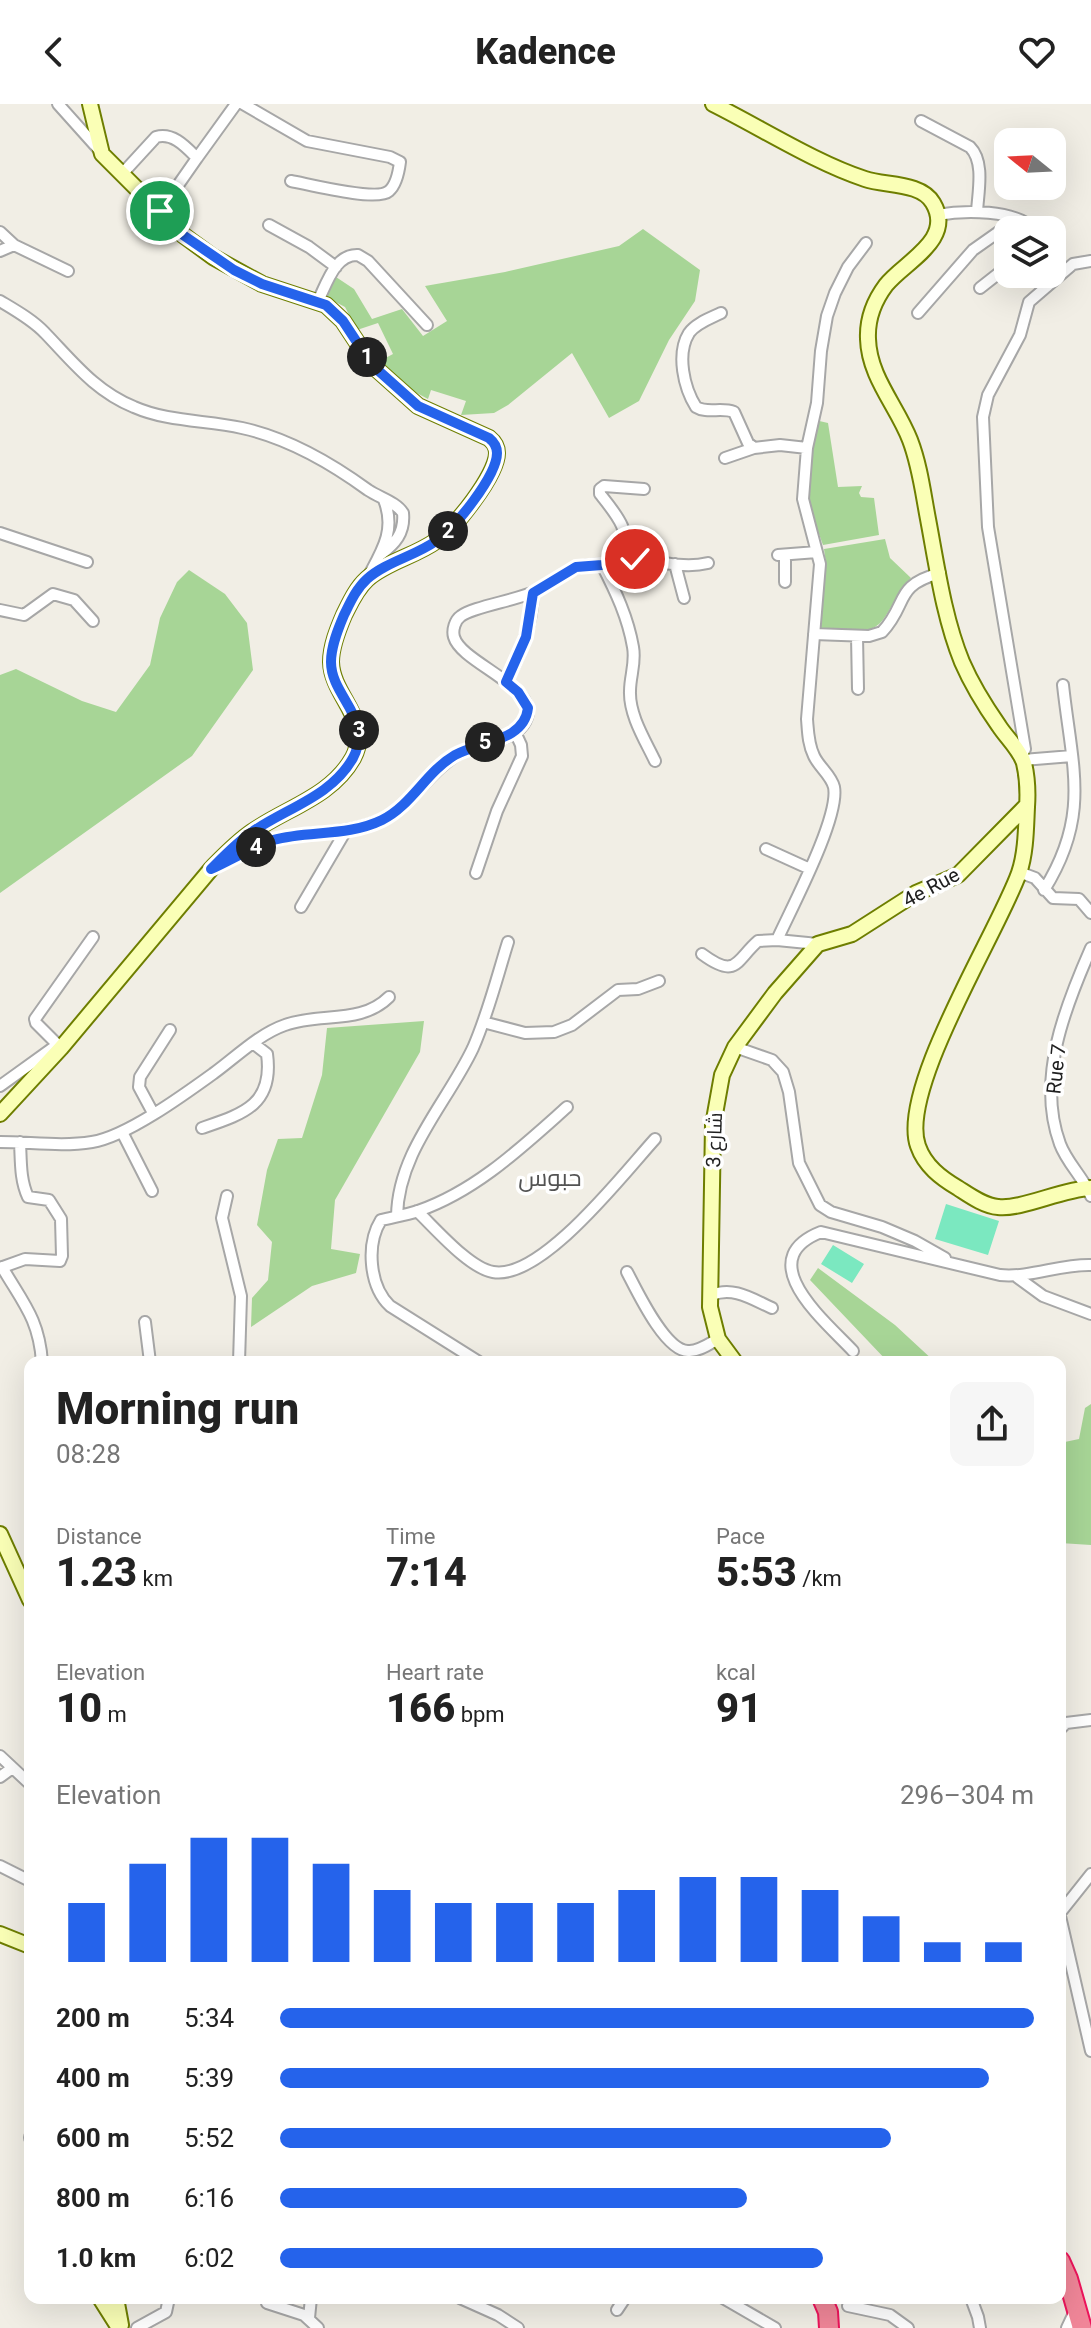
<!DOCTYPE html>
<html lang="en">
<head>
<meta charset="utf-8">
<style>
  :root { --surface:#fff; --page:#f6f6f6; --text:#222; --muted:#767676; --accent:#2563eb }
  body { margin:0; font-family:Roboto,Cairo,sans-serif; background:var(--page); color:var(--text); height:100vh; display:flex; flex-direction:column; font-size:30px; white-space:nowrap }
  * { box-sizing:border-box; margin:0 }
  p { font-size:26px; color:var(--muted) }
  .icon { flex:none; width:44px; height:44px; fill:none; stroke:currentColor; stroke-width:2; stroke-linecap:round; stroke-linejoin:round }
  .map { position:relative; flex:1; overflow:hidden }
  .sheet { position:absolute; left:24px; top:1252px; width:1042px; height:948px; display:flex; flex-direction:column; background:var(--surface); border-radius:16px; box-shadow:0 8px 32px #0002 }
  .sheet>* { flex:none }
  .needle { width:52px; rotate:288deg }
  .tools { position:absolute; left:994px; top:24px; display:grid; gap:16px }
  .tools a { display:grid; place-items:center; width:72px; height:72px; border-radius:16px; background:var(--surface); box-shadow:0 8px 32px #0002; font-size:40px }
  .pin { position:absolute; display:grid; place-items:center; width:68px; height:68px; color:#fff; margin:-34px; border:4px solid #fff; border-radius:50%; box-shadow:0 2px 8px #0007 }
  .km { position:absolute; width:40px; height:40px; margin:-20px; border-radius:50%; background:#222; color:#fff; font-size:22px; line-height:40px; text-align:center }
  .round { display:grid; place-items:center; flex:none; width:84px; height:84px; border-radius:16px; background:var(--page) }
  .headline { display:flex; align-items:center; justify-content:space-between; height:136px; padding:0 32px }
  h1 { font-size:44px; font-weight:800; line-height:60px }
  .metrics { display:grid; grid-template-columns:repeat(3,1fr); gap:12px; height:136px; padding:8px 32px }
  .metrics div { display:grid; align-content:center }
  .metrics b { font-size:40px; font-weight:800 }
  .metrics small { font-size:22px; font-weight:400 }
  .metrics p { font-size:22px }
  .chart { height:224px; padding:16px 32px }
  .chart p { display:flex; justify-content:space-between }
  .chart svg { width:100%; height:144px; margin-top:8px; stroke:var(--accent); stroke-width:6 }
  ul { padding:0 32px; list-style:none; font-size:26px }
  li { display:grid; grid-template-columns:128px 96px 1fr; align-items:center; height:60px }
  li i { height:20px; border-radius:10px; background:var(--accent) }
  header { display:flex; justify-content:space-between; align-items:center; height:104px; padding:0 32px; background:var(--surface); font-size:36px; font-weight:800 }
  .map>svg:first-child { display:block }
  .forest { fill:#a7d596 }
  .pitch { fill:#7be8c0 }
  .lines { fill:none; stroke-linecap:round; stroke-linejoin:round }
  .street-casing { stroke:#a7a7a7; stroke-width:14 }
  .secondary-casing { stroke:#6e7e00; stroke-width:18 }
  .highway-casing { stroke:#ed145b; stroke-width:22 }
  .street { stroke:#fff; stroke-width:10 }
  .secondary { stroke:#faffb6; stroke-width:14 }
  .highway { stroke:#f08698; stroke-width:18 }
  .route-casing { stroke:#fff; stroke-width:16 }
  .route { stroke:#2563eb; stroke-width:10 }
  .labels { text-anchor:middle; stroke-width:7; stroke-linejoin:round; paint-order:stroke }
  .street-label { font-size:20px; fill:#202020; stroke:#fff }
  .quarter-label { font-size:24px; fill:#535353; stroke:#fff }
</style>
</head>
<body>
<header><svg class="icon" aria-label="back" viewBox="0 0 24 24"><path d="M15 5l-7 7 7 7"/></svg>Kadence<svg class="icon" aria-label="heart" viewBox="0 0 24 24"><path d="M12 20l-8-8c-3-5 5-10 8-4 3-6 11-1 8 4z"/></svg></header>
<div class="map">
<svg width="1091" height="2224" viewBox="0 0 1091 2224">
  <rect width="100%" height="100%" fill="#f1eee5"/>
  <path class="forest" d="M 643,125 L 700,166 L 695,197 L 669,236 L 639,297 L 609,314 L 572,249 L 508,301 L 494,309 L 461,311 L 466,297 L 431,286 L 428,295 L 398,279 L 376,259 L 393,250 L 378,219 L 357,226 L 345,203 L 324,192 L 336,173 L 354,185 L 372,215 L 402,205 L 423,232 L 447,217 L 425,182 L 505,168 L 619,142 Z
    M 815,316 L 828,319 L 838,383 L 862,382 L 859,389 L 861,393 L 874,394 L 879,431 L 823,441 L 808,400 L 808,351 Z
    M 885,435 L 890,454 L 911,474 C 898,486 893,503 882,517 C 868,534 838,527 819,526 L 826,460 L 824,445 Z
    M 189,466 L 225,490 L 247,519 L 253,566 L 192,652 L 0,789 L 0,571 L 16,565 L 82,597 L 116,608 L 150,561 L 160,514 L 177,478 Z
    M 424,917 L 420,948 L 335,1096 L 331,1145 L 360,1150 L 356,1169 L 312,1182 L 251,1223 L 252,1194 L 268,1176 L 272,1138 L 257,1121 L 267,1066 L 278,1035 L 302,1034 L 322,971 L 327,924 Z
    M 818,1164 L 895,1221 L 935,1258 L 888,1258 L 810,1176 Z
    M 1091,1300 L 1091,1441 L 1060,1439 L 1060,1339 L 1079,1335 L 1085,1304 Z"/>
  <path class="pitch" d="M 946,1100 L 999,1117 L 988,1151 L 935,1135 Z
    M 833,1141 L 864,1160 L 852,1179 L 821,1160 Z"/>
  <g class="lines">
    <defs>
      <path id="street" d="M 58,0 L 101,48
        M 243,0 L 307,37 L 390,53 L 400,58 C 399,66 396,81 389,87 C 377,98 308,80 291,77
        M 921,17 L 970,43 C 985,58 978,88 977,108
        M 122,70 L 156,33 C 173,28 186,43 197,54 L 236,0
        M 160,107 L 197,54
        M 937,111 C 964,106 1015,105 1035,126
        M 269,121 L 309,143 L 336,163
        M 0,128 L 14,141 L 0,147
        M 14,141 L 68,167
        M 980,184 L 1008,162
        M 0,197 C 15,206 33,216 45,229 C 73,258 95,287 134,303 C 168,318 206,316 242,324 C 288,334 331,359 368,386 C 380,394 396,398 403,409 C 405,429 395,440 380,451
        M 318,197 C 327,179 335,150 358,151 L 368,157 L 427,221
        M 721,209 C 711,214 696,219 689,229 C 676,250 684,284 696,303 C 707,310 721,303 734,308 L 748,339 L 754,344 L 780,341 L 807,344
        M 918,209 L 973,146 L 1017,115
        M 725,354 L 754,344
        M 0,429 L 87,458
        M 778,451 L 817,448
        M 623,455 C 652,454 680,466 708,459
        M 675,460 L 684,494
        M 602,461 L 623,455 C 633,429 616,410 600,390 L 600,385 L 604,382 L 644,385
        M 368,473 C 382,447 396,426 384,396
        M 785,478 L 785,452
        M 0,506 L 24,511 L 53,490 L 74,496 L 93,517
        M 814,530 L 869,532 L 882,528 C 909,499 893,482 940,469
        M 857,532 L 858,585
        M 506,578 C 521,549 532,521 533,489
        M 1021,652 L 1025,645 L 988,423 L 983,313 L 988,291 L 1020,231 L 1029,198 L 1073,160 L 1091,157
        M 1023,656 L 1072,652
        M 766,745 L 810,765
        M 217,762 C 235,754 253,743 272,737 C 307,726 343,732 379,717 C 412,702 429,666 463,647 C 481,637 511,638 523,621 C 549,585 462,561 454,533 C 452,526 455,516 461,512 C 472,503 518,496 536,487 C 560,475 573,458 602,461 C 616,488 628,514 633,543 C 636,559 630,572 630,587 C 629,611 645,636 655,657
        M 1019,768 L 1035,774 L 1053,794 L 1079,795 L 1091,809
        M 476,769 L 497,707 L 522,652 L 521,641 L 515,628
        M 1044,786 C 1091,711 1072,664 1063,581
        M 301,803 L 345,728
        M 818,840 L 777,836 C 791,805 840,713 834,683 C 831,671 819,663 814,652 C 808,640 808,627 807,615 L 820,460 L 803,395 L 807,344 L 817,299 L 821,247 L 827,212 L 835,189 L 848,163 L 866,139
        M 1091,844 C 1065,903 1036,975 1060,1040 C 1067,1059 1083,1073 1091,1092
        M 702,850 C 737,876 736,856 758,837 L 777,836
        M 483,918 L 525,929 L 554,928 L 572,921 L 618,886 L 638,885 L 659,877
        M 735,943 L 772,956 L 783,968 L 789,988 L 799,1059 L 820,1101 L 831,1108 L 882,1123 L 915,1137 L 945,1154
        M 61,944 L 36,919 L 35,915 L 93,833
        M 0,982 L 57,941
        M 153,1009 L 139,983 L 140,973 L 170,926
        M 202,1024 C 243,1010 274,1001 267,950 L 254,940
        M 122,1028 L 152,1087
        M 0,1038 C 30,1038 62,1043 92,1038 C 126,1033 185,990 214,969 C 236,953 259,930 285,921 C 320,908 361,921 389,893
        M 227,1092 L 222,1114 L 241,1192 L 239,1258
        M 417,1107 C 435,1124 469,1164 493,1168 C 541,1177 624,1069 655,1035
        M 397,1112 C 398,1048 447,999 473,944 C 488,910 497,873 508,838
        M 2,1163 C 23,1199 39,1215 42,1258
        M 0,1164 L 25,1155 L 60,1157 L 62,1152 L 61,1115 L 49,1096 L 28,1093 C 20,1076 21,1057 20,1038
        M 627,1168 C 637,1187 665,1247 688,1247 C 698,1248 709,1240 718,1235
        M 1017,1173 L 1043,1192 L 1091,1210
        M 712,1191 C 733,1182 752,1195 772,1204
        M 145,1218 L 150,1258
        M 853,1247 C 825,1217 750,1156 821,1128 L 1000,1171 C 1031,1174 1060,1160 1091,1161
        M 479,1258 L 390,1202 C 369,1182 366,1140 381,1116 C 393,1113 406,1111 418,1107 C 476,1087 522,1043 567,1003
        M 1060,1625 L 1066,1619 L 1091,1616
        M 0,1652 L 30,1680
        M 0,1673 L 11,1665
        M 0,1762 L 30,1777
        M 1060,1809 L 1091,1770
        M 1060,1812 L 1091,1947
        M 30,2033 L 30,2034
        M 460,2194 L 498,2211 L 518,2224
        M 723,2194 L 775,2224
        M 971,2194 L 978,2213 L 980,2224
        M 267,2199 L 304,2211 L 318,2224
        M 848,2202 L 890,2211 L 908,2224
        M 617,2206 L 625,2194
        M 309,2214 L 311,2194
        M 137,2224 L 166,2208 L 169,2194
        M 1067,2224 L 1076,2205"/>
      <path id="secondary" d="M 713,0 C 761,24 816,59 865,75 C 885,82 921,78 933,99 C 955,136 904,158 886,181 C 874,197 867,214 868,235 C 869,273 897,302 910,336 C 920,362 923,389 928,415 C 937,463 944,514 962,558 C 972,581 985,602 999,622 C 1006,633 1020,646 1024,659 C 1027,672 1028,689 1027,703 C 1026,723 1026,749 1019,769 C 998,828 898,986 918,1042 C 925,1062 941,1074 958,1084 C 969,1091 984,1102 998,1103 C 1021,1106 1062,1085 1091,1084
        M 0,1010 L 61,944 L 211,765 C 224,752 236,739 252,728 C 286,704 331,693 353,654 C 373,616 332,593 331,558 C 331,542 338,525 344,511 C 350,499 356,485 367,475 C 386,458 415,452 436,437 C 454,425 497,371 497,349 C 497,342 494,338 489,334 L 418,302 L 372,261 L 343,217 L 326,201 L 262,180 L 213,153 L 183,131 L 102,50 L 90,0
        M 735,1258 L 718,1235 L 710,1203 L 713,1021 L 722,971 L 735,943 L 775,889 L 818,840 L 852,830 L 916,789 L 958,771 L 1027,701
        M 0,1430 L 30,1496
        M 0,1830 L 30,1842
        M 100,2194 L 119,2224
        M 116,2194 L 121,2221"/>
      <path id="highway" d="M 1060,2157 L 1068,2175 L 1082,2224
        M 822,2194 L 828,2208 L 829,2224"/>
    </defs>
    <use href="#street" class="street-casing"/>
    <use href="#secondary" class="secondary-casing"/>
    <use href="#highway" class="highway-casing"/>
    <use href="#street" class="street"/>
    <use href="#secondary" class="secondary"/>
    <use href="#highway" class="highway"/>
  </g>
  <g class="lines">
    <defs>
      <path id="route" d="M 160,107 L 183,131 L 234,166 L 262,180 L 326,201 L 343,217 L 372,261 L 418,302 L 489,334 C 494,338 497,342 497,349 C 497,372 454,425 436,437 C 415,452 386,458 367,475 C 356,485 350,499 344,511 C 338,525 331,542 331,558 C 331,593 374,614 353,654 C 331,693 286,704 252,728 C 236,739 224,752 211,765 C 231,756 252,743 273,736 C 309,726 347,733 382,716 C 412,701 426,668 455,651 C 480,637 524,638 528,604 L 518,588 L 506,578 L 526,533 L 533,489 L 576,463 L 602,461 L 635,455"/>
    </defs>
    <use href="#route" class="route-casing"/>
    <use href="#route" class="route"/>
  </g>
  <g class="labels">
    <g class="street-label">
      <text transform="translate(931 783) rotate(-28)" y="7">4e Rue</text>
      <text transform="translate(1056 965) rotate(-84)" y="7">Rue 7</text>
      <text transform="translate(714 1036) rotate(-88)" y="7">شارع 3</text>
    </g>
    <g class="quarter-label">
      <text x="550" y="1082">حبوس</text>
    </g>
  </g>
</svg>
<div class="tools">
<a><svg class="needle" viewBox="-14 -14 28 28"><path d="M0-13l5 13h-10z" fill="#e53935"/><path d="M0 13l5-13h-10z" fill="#767676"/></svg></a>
<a><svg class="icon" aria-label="layers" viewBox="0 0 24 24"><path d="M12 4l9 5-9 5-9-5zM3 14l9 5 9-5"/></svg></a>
</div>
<div class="pin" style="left:160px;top:107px;background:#1e9e55"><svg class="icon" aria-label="arrive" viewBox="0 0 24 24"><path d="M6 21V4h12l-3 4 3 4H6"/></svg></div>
<div class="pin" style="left:635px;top:455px;background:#d93025"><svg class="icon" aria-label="check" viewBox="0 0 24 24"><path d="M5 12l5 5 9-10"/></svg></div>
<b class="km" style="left:367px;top:253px">1</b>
<b class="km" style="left:448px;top:427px">2</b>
<b class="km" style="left:359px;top:626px">3</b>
<b class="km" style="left:256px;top:743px">4</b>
<b class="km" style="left:485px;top:638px">5</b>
<section class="sheet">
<div class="headline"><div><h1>Morning run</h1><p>08:28</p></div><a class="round"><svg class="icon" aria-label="share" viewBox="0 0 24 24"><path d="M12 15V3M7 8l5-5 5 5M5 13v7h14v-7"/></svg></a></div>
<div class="metrics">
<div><p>Distance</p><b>1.23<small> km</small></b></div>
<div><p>Time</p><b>7:14</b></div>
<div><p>Pace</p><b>5:53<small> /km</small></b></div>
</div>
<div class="metrics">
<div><p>Elevation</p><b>10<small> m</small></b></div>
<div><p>Heart rate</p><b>166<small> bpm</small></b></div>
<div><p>kcal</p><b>91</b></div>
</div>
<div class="chart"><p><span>Elevation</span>296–304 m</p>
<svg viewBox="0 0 160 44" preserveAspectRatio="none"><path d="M5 44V26M15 44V14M25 44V6M35 44V6M45 44V14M55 44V22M65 44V26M75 44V26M85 44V26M95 44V22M105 44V18M115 44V18M125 44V22M135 44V30M145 44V38M155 44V38"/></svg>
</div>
<ul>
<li><b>200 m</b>5:34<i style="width:100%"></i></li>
<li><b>400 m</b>5:39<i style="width:94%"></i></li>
<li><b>600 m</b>5:52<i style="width:81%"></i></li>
<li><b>800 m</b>6:16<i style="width:62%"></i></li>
<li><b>1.0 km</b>6:02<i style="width:72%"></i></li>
</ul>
</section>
</div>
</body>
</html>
